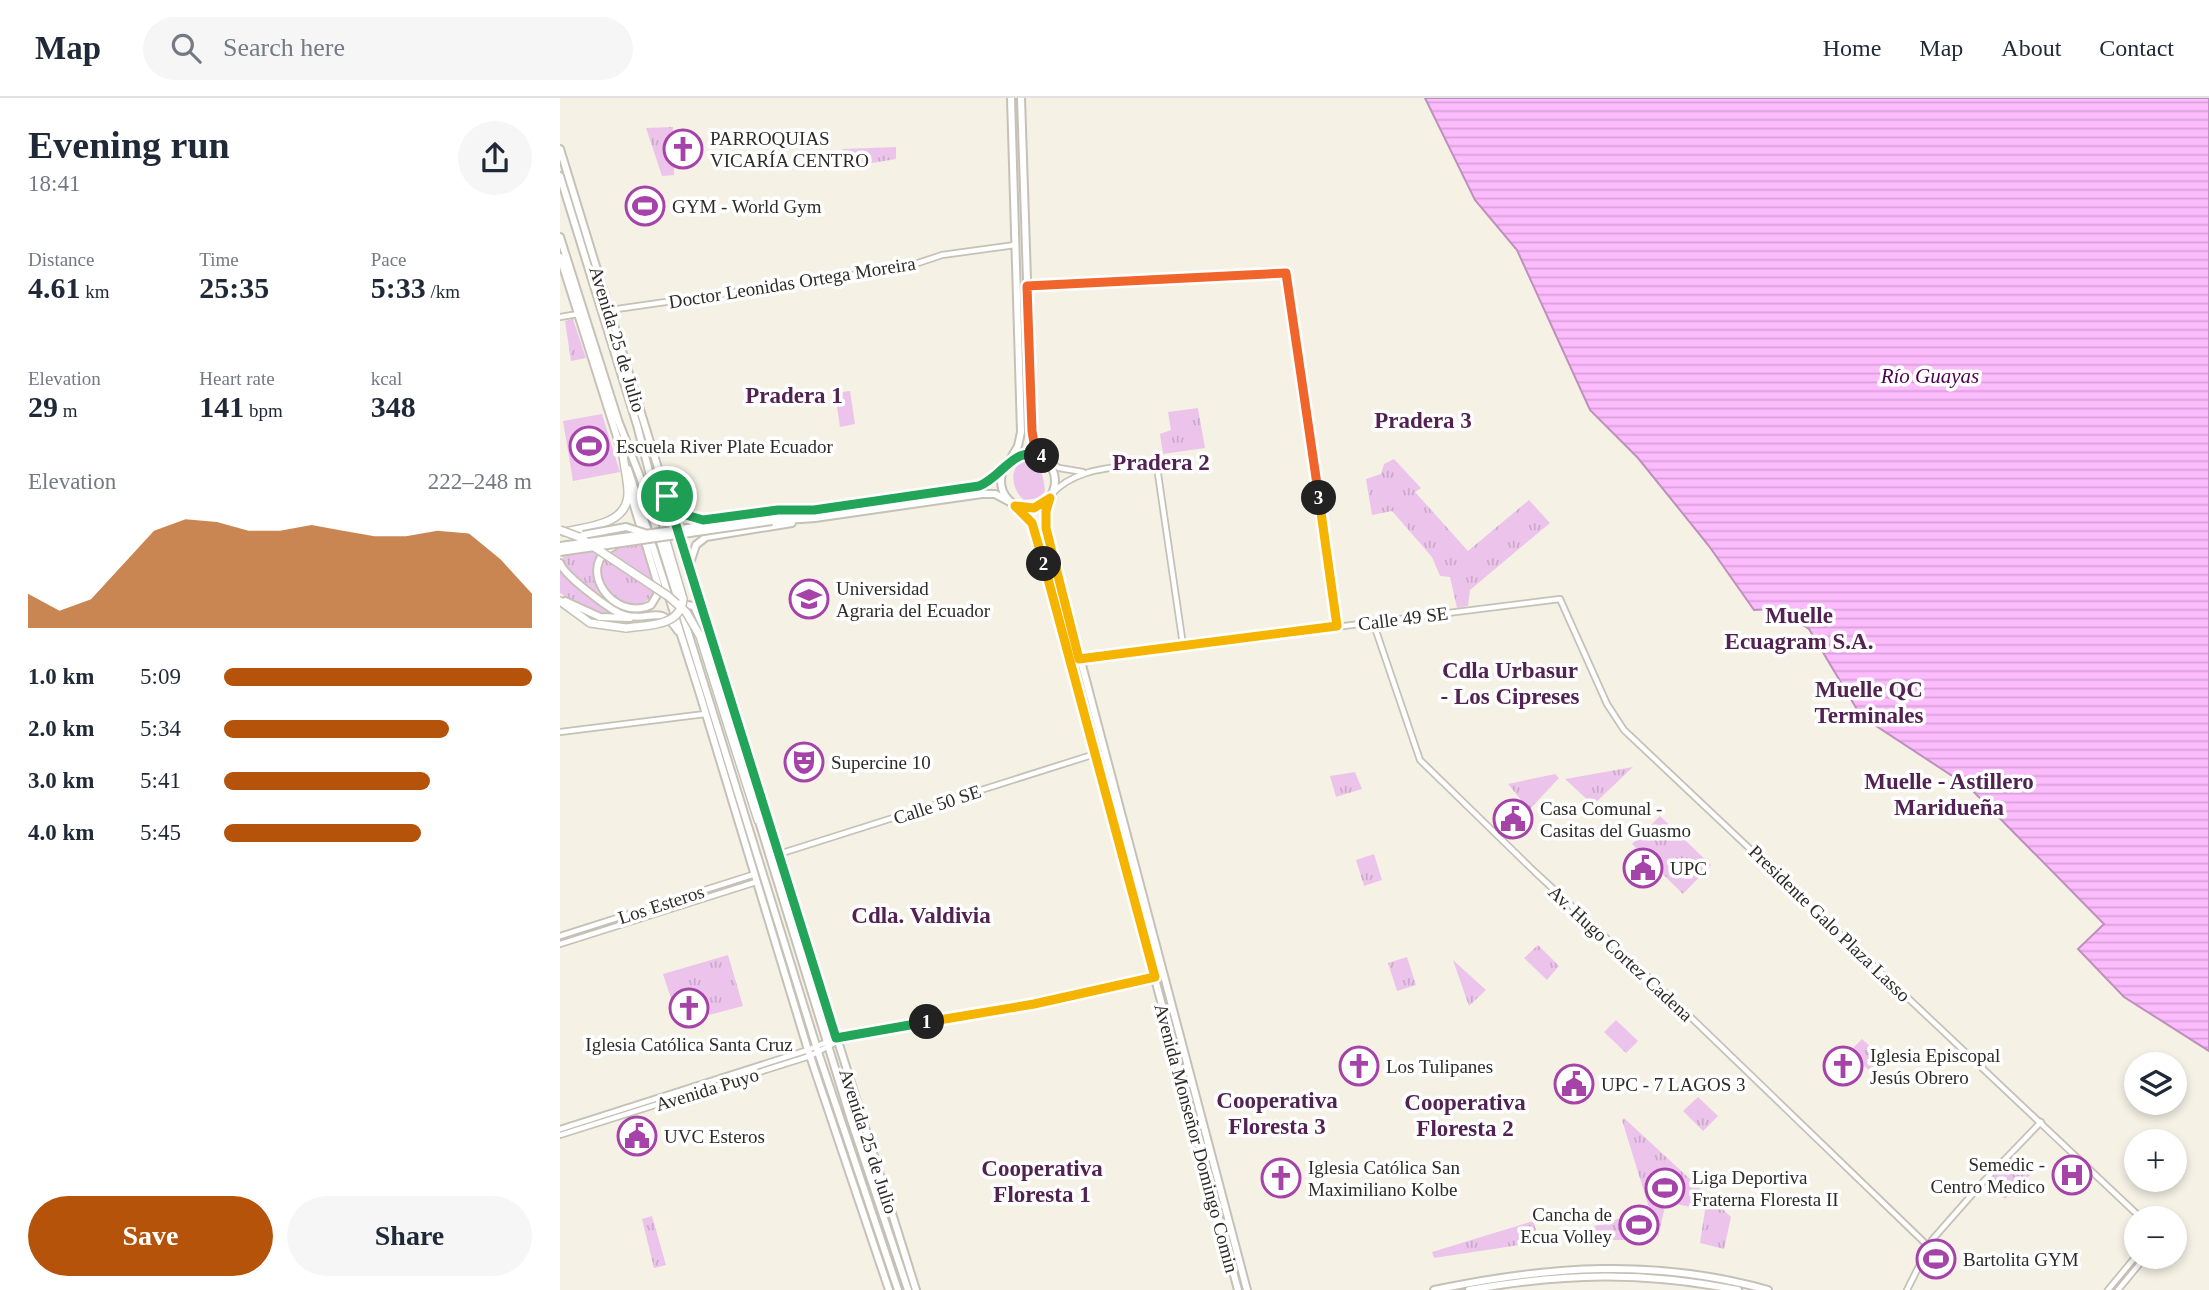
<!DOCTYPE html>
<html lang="en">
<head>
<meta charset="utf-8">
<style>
  :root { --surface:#fff; --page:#f6f6f7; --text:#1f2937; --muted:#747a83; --line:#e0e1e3; --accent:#b45309 }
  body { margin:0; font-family:"Times New Roman",serif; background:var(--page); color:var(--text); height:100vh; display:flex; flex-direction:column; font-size:26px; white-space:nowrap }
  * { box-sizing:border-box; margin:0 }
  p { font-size:23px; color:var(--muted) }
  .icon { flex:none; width:38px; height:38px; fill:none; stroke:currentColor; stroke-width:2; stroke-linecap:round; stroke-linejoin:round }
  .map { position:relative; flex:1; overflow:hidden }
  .panel { display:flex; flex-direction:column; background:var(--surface); width:560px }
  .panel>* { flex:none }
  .buttons { position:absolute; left:1564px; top:954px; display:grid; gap:14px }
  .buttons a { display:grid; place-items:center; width:63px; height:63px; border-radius:50%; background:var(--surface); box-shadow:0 4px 10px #0003; font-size:35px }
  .pin { position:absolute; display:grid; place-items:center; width:60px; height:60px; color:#fff; margin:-30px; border:4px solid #fff; border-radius:50%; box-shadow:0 2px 7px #0007 }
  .km { position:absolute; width:35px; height:35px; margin:-18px; border-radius:50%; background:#222; color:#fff; font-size:19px; line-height:35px; text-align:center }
  .round { display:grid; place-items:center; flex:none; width:74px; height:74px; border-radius:37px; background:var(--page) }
  .head { display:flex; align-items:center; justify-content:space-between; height:119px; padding:0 28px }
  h1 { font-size:38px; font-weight:700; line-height:52px }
  .metrics { display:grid; grid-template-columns:repeat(3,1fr); gap:10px; height:119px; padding:7px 28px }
  .metrics div { display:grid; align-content:center }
  .metrics b { font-size:30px; font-weight:700 }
  .metrics small { font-size:19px; font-weight:400 }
  .metrics p { font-size:19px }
  .chart { height:196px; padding:14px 28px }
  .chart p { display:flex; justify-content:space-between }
  .chart svg { width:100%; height:126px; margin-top:7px; fill:var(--accent); opacity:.7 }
  .cta { display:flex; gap:14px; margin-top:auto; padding:14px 28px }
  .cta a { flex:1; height:80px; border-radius:42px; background:var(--accent); color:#fff; font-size:28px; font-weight:700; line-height:80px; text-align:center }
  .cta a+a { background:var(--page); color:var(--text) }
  ul { padding:0 28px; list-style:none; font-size:23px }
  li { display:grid; grid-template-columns:112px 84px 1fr; align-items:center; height:52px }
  li i { height:18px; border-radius:9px; background:var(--accent) }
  header { display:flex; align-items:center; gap:42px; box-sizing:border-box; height:98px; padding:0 35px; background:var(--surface); border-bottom:2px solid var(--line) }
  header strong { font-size:33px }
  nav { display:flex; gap:38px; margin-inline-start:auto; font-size:24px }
  .search { width:490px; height:63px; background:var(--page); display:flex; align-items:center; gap:18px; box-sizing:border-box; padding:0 24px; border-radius:38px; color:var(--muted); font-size:26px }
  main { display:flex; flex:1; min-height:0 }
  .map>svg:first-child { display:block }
  .grass { fill:#ecc4eb }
  .park { fill:url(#park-tufts) }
  .water { fill:url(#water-rules); stroke:#be90bc; stroke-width:2 }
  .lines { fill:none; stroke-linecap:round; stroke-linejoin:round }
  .minor-casing { stroke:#c5c1b6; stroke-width:8 }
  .major-casing { stroke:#c5c1b6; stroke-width:10 }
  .highway-casing { stroke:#c5c1b6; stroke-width:10 }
  .minor { stroke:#fff; stroke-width:4.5 }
  .major { stroke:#fff; stroke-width:6 }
  .highway { stroke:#fff; stroke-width:7 }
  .major-bridge-casing { stroke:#c5c1b6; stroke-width:10; stroke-linecap:butt }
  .highway-bridge-casing { stroke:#c5c1b6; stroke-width:10; stroke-linecap:butt }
  .major-bridge { stroke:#fff; stroke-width:6 }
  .highway-bridge { stroke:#fff; stroke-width:7 }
  .split-1-casing { stroke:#fff; stroke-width:14 }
  .split-2-casing { stroke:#fff; stroke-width:14 }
  .split-3-casing { stroke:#fff; stroke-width:14 }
  .split-4-casing { stroke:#fff; stroke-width:14 }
  .split-5-casing { stroke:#fff; stroke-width:14 }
  .split-1 { stroke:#22a559; stroke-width:9 }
  .split-2 { stroke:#f5b400; stroke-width:9 }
  .split-3 { stroke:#f5b400; stroke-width:9 }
  .split-4 { stroke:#f0652b; stroke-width:9 }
  .split-5 { stroke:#22a559; stroke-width:9 }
  .labels { text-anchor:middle; stroke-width:7; stroke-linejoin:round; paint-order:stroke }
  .poi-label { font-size:19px; fill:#2d2c28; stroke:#fff; text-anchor:start }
  .street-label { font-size:19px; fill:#2d2c28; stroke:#fff }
  .water-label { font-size:21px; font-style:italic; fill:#500053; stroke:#fff }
  .quarter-label { font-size:23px; font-weight:bold; fill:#522253; stroke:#fff }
</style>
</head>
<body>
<header>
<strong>Map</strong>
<div class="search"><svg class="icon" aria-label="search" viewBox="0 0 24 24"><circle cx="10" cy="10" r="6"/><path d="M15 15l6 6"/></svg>Search here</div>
<nav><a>Home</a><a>Map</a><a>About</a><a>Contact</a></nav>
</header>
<main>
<section class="panel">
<div class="head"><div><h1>Evening run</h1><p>18:41</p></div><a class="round"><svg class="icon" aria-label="share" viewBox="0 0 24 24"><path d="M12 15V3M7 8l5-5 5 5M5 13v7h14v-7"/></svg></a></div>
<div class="metrics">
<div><p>Distance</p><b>4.61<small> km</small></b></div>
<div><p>Time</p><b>25:35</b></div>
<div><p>Pace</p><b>5:33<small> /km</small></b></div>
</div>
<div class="metrics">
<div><p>Elevation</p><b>29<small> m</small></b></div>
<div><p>Heart rate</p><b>141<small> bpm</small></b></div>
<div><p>kcal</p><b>348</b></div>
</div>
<div class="chart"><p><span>Elevation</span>222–248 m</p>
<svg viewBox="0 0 160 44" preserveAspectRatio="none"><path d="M0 44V32L10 38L20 34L30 22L40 10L50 6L60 7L70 10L80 10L90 8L100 10L110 12L120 12L130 10L140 11L150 20L160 32V44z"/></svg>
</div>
<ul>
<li><b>1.0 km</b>5:09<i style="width:100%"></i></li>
<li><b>2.0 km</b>5:34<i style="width:73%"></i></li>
<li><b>3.0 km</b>5:41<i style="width:67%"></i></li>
<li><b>4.0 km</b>5:45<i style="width:64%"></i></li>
</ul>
<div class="cta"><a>Save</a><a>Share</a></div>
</section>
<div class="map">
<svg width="1649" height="1192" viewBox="0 0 1649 1192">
  <defs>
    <pattern id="park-tufts" width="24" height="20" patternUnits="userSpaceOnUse" patternTransform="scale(1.75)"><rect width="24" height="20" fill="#ecc4eb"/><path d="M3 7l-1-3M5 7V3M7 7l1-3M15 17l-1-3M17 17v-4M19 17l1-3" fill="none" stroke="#cba9ca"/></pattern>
    <pattern id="water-rules" width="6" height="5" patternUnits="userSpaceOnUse" patternTransform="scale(1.75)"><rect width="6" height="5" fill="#fcbbfc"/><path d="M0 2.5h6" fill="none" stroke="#d8a1d8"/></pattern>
  </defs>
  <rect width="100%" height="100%" fill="#f5f1e5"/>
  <path class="grass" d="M 290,293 L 295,326 L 280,329 L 275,295 Z
    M 42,316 L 60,374 L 13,383 L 3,323 Z
    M 463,363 C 480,362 484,378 485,393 L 480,400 L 464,402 C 452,392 448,371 463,363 Z"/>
  <path class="park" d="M 113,29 L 114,77 L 102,78 L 86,30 Z
    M 336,49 L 336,61 L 276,71 L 283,51 Z
    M 13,221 L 26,260 L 11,263 L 5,223 Z
    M 638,310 L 645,350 L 603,356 L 600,336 L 611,332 L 608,314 Z
    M 834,361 L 861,390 L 855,394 L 908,453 L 969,402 L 990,425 L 910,492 L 908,508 L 897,510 L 890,479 L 880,478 L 872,459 L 832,413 L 812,417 L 806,381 L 821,376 L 824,366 Z
    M 64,432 L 79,436 L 95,484 L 94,496 C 73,521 42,498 22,484 C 16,479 6,473 3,465 C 1,457 8,446 13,441 Z
    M 0,471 L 5,477 L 55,517 C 33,515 18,506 0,495 Z
    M 1073,669 L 1033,707 L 1005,681 Z
    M 795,674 L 802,691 L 776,699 L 770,678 Z
    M 995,676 L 999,680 L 969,712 L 948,686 Z
    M 1100,718 L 1151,767 L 1123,796 L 1072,746 Z
    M 814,756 L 822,782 L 804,788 L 796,762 Z
    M 978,847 L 999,868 L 987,882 L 964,860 Z
    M 168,857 L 183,908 L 119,925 L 103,876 Z
    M 847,859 L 856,887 L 837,893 L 828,865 Z
    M 893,862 L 926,892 L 909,908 Z
    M 1056,922 L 1078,943 L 1066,955 L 1044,934 Z
    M 1302,941 L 1322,959 L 1309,972 L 1289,954 Z
    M 1138,999 L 1158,1018 L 1143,1033 L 1123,1013 Z
    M 1064,1020 L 1171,1119 L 1164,1151 L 1140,1145 L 1145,1112 L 1106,1104 L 1098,1139 L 1062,1022 Z
    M 1455,1057 L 1472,1075 L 1445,1101 L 1428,1084 Z
    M 1083,1113 L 1093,1142 L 1022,1142 L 1019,1133 Z
    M 92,1118 L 106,1167 L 94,1170 L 82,1121 Z
    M 973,1123 L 980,1144 L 874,1160 L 872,1154 Z"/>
  <path class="water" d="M 865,0 L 1649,0 L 1649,953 L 1564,899 L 1518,851 L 1544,826 L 1409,689 L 1301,618 L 1249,531 L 1217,511 L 1194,512 L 1149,448 L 1078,360 L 1030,312 L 957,152 L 915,102 Z"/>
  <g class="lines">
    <defs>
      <path id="minor" d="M 467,188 L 726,175 L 777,528
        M 50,212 L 319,173 L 355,166 L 382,157 L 455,147
        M 0,219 L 18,216
        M 487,363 L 499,370 L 523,374
        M 491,397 C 515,369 555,370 589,365 L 597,369 L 623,547
        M 813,524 L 860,662 L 975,774 L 1114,903 L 1368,1148
        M 520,561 L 1000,501 L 1047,606 L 1064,632 L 1581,1120
        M 0,634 L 145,616
        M 219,756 L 535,656
        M 0,838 L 195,776
        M 0,846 L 196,784
        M 0,1031 L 248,952 L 276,940 L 474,906 L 595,879
        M 0,1037 L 250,958 L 280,942
        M 1347,1192 L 1372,1142 L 1423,1084 L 1481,1024
        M 1548,1192 L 1577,1157
        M 1558,1192 L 1586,1158"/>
      <path id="major" d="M 461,0 L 472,333 L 475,345 L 484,360
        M 0,51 L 188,663 L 204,707 L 356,1192
        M 0,78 L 77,327 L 105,435
        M 0,139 L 58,322 L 80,379 L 258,954 L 338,1192
        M 0,159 L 64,361
        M441 383a27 27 0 1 1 54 0a27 27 0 1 1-54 0Z
        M 448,365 L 458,348 L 461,334 L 451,0
        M 68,371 L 138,590 L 248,952 L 329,1192
        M 490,400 L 486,416 L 489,442 L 687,1192
        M 109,401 L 126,417 L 143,422 L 227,412
        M 455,408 L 469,421 L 475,431 L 678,1192
        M 211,418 L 419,388 L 430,382 L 446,368
        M 212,423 L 255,420 L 422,396 L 435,396 L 450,404
        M 54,448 C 14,468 53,525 91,507 L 97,497 L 98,487 L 69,391
        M 0,465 C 4,477 52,514 64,517 C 90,525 99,504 118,533
        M 129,468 L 136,447 L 146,439 L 232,425
        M 5,503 L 40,519 L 70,520
        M 125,513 L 127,507 L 134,508 L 149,542
        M 190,679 L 195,702
        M 198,720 L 291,1022 L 348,1192
        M 874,1192 C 989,1168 1094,1160 1208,1192
        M 909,1192 C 1004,1175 1083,1173 1178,1192"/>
      <path id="highway" d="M 4,434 C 27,429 68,427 68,395 C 68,382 64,369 63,356
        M 106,443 L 123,501
        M 0,503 L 30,525 L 66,530
        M 168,628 L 198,722"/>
    </defs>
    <use href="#minor" class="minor-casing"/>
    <use href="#major" class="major-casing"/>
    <use href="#highway" class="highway-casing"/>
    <use href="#minor" class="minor"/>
    <use href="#major" class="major"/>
    <use href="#highway" class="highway"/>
    <defs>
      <path id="major-bridge" d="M 23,437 L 66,429 L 85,435
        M 0,448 L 211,418
        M 0,454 L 212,423"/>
      <path id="highway-bridge" d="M 0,432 L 19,439 L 108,498 L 126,514 L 140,538 L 168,628
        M 66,530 C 87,527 121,529 123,501"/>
    </defs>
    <use href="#major-bridge" class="major-bridge-casing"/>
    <use href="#highway-bridge" class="highway-bridge-casing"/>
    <use href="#major-bridge" class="major-bridge"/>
    <use href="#highway-bridge" class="highway-bridge"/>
  </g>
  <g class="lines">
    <defs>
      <path id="split-1" d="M 107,398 L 276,940 L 367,924"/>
      <path id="split-2" d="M 367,924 L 474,906 L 595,879 L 484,466"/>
      <path id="split-3" d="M 484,466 L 472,425 L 455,408 L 474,410 L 490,400 L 486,413 L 486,430 L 519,561 L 777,528 L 759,400"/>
      <path id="split-4" d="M 482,358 L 474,345 L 472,333 L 467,188 L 726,175 L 759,400"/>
      <path id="split-5" d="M 107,398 L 126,417 L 143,422 L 218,412 L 254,412 L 419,388 C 443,379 455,344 484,360 L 482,358"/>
    </defs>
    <use href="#split-1" class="split-1-casing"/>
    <use href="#split-2" class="split-2-casing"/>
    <use href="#split-3" class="split-3-casing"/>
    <use href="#split-4" class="split-4-casing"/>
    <use href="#split-5" class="split-5-casing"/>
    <use href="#split-1" class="split-1"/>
    <use href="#split-2" class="split-2"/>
    <use href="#split-3" class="split-3"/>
    <use href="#split-4" class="split-4"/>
    <use href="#split-5" class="split-5"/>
  </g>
  <defs>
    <symbol id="church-ring" viewBox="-11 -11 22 22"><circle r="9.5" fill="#fff" stroke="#a643a9" stroke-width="1.5"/><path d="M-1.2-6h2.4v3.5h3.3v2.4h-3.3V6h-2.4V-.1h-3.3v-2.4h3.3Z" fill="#a643a9"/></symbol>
    <symbol id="stadium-ring" viewBox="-11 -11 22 22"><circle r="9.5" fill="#fff" stroke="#a643a9" stroke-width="1.5"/><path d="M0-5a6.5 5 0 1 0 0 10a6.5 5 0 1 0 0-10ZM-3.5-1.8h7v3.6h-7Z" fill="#a643a9"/></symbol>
    <symbol id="university-ring" viewBox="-11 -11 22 22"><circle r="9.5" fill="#fff" stroke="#a643a9" stroke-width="1.5"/><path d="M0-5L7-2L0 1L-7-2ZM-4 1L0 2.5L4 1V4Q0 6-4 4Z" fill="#a643a9"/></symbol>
    <symbol id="theatre-ring" viewBox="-11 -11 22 22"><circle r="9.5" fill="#fff" stroke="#a643a9" stroke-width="1.5"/><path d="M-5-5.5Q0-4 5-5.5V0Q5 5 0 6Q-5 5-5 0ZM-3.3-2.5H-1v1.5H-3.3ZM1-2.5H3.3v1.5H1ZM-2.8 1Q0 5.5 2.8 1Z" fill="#a643a9"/></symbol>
    <symbol id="civic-ring" viewBox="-11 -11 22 22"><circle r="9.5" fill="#fff" stroke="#a643a9" stroke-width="1.5"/><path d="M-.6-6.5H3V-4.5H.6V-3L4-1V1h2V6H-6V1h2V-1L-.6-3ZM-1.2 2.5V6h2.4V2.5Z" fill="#a643a9"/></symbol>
    <symbol id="hospital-ring" viewBox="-11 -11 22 22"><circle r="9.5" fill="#fff" stroke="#a643a9" stroke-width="1.5"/><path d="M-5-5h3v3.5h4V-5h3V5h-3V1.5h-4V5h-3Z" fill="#a643a9"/></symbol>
  </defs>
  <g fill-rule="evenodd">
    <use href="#church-ring" x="101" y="29" width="44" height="44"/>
    <use href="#stadium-ring" x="63" y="86" width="44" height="44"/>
    <use href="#stadium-ring" x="7" y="326" width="44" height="44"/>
    <use href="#university-ring" x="227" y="479" width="44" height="44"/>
    <use href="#theatre-ring" x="222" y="642" width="44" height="44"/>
    <use href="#civic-ring" x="931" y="699" width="44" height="44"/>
    <use href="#civic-ring" x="1061" y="748" width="44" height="44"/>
    <use href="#church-ring" x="107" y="888" width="44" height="44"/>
    <use href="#church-ring" x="777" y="946" width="44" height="44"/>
    <use href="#church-ring" x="1261" y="946" width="44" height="44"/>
    <use href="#civic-ring" x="992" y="964" width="44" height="44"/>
    <use href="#civic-ring" x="55" y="1016" width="44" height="44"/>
    <use href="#hospital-ring" x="1490" y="1055" width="44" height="44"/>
    <use href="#church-ring" x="699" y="1058" width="44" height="44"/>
    <use href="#stadium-ring" x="1083" y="1068" width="44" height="44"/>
    <use href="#stadium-ring" x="1057" y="1105" width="44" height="44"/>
    <use href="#stadium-ring" x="1354" y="1139" width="44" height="44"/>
  </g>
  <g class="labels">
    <g class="poi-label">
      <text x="150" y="47">PARROQUIAS<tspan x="150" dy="22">VICARÍA CENTRO</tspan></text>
      <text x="112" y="115">GYM - World Gym</text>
      <text x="56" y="355">Escuela River Plate Ecuador</text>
      <text x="276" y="497">Universidad<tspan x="276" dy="22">Agraria del Ecuador</tspan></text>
      <text x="271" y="671">Supercine 10</text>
      <text x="980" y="717">Casa Comunal -<tspan x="980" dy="22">Casitas del Guasmo</tspan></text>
      <text x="1110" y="777">UPC</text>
      <text x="129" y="953" text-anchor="middle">Iglesia Católica Santa Cruz</text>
      <text x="1310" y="964">Iglesia Episcopal<tspan x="1310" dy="22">Jesús Obrero</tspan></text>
      <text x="826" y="975">Los Tulipanes</text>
      <text x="1041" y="993">UPC - 7 LAGOS 3</text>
      <text x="104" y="1045">UVC Esteros</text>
      <text x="1485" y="1073" text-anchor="end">Semedic -<tspan x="1485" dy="22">Centro Medico</tspan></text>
      <text x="748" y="1076">Iglesia Católica San<tspan x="748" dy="22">Maximiliano Kolbe</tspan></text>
      <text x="1132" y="1086">Liga Deportiva<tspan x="1132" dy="22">Fraterna Floresta II</tspan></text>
      <text x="1052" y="1123" text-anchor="end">Cancha de<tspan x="1052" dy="22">Ecua Volley</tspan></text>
      <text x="1403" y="1168">Bartolita GYM</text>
    </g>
    <g class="street-label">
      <text transform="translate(232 184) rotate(-9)" y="7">Doctor Leonidas Ortega Moreira</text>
      <text transform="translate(58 241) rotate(73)" y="7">Avenida 25 de Julio</text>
      <text transform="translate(843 520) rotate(-7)" y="7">Calle 49 SE</text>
      <text transform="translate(377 706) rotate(-18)" y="7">Calle 50 SE</text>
      <text transform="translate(101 806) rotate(-18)" y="7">Los Esteros</text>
      <text transform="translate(1270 825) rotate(44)" y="7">Presidente Galo Plaza Lasso</text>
      <text transform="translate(1061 855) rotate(43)" y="7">Av. Hugo Cortez Cadena</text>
      <text transform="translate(147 991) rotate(-17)" y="7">Avenida Puyo</text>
      <text transform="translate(637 1040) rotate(75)" y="7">Avenida Monseñor Domingo Comin</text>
      <text transform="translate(309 1043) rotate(72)" y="7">Avenida 25 de Julio</text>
    </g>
    <g class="water-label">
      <text x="1370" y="285">Río Guayas</text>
    </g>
    <g class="quarter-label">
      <text x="234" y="305">Pradera 1</text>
      <text x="863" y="330">Pradera 3</text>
      <text x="601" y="372">Pradera 2</text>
      <text x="1239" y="525">Muelle<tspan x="1239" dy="26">Ecuagram S.A.</tspan></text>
      <text x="950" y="580">Cdla Urbasur<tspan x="950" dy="26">- Los Cipreses</tspan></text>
      <text x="1309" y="599">Muelle QC<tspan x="1309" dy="26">Terminales</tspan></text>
      <text x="1389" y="691">Muelle - Astillero<tspan x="1389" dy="26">Maridueña</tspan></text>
      <text x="361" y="825">Cdla. Valdivia</text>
      <text x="717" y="1010">Cooperativa<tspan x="717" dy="26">Floresta 3</tspan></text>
      <text x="905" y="1012">Cooperativa<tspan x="905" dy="26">Floresta 2</tspan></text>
      <text x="482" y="1078">Cooperativa<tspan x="482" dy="26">Floresta 1</tspan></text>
    </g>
  </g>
</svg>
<div class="buttons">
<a><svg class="icon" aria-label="layers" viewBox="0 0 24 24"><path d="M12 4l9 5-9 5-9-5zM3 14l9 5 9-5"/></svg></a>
<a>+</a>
<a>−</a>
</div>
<div class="pin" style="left:107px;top:398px;background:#1e9e55"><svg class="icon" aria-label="arrive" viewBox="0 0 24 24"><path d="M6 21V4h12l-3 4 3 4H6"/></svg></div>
<b class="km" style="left:367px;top:924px">1</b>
<b class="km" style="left:484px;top:466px">2</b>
<b class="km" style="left:759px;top:400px">3</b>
<b class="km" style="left:482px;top:358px">4</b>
</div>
</main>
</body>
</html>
